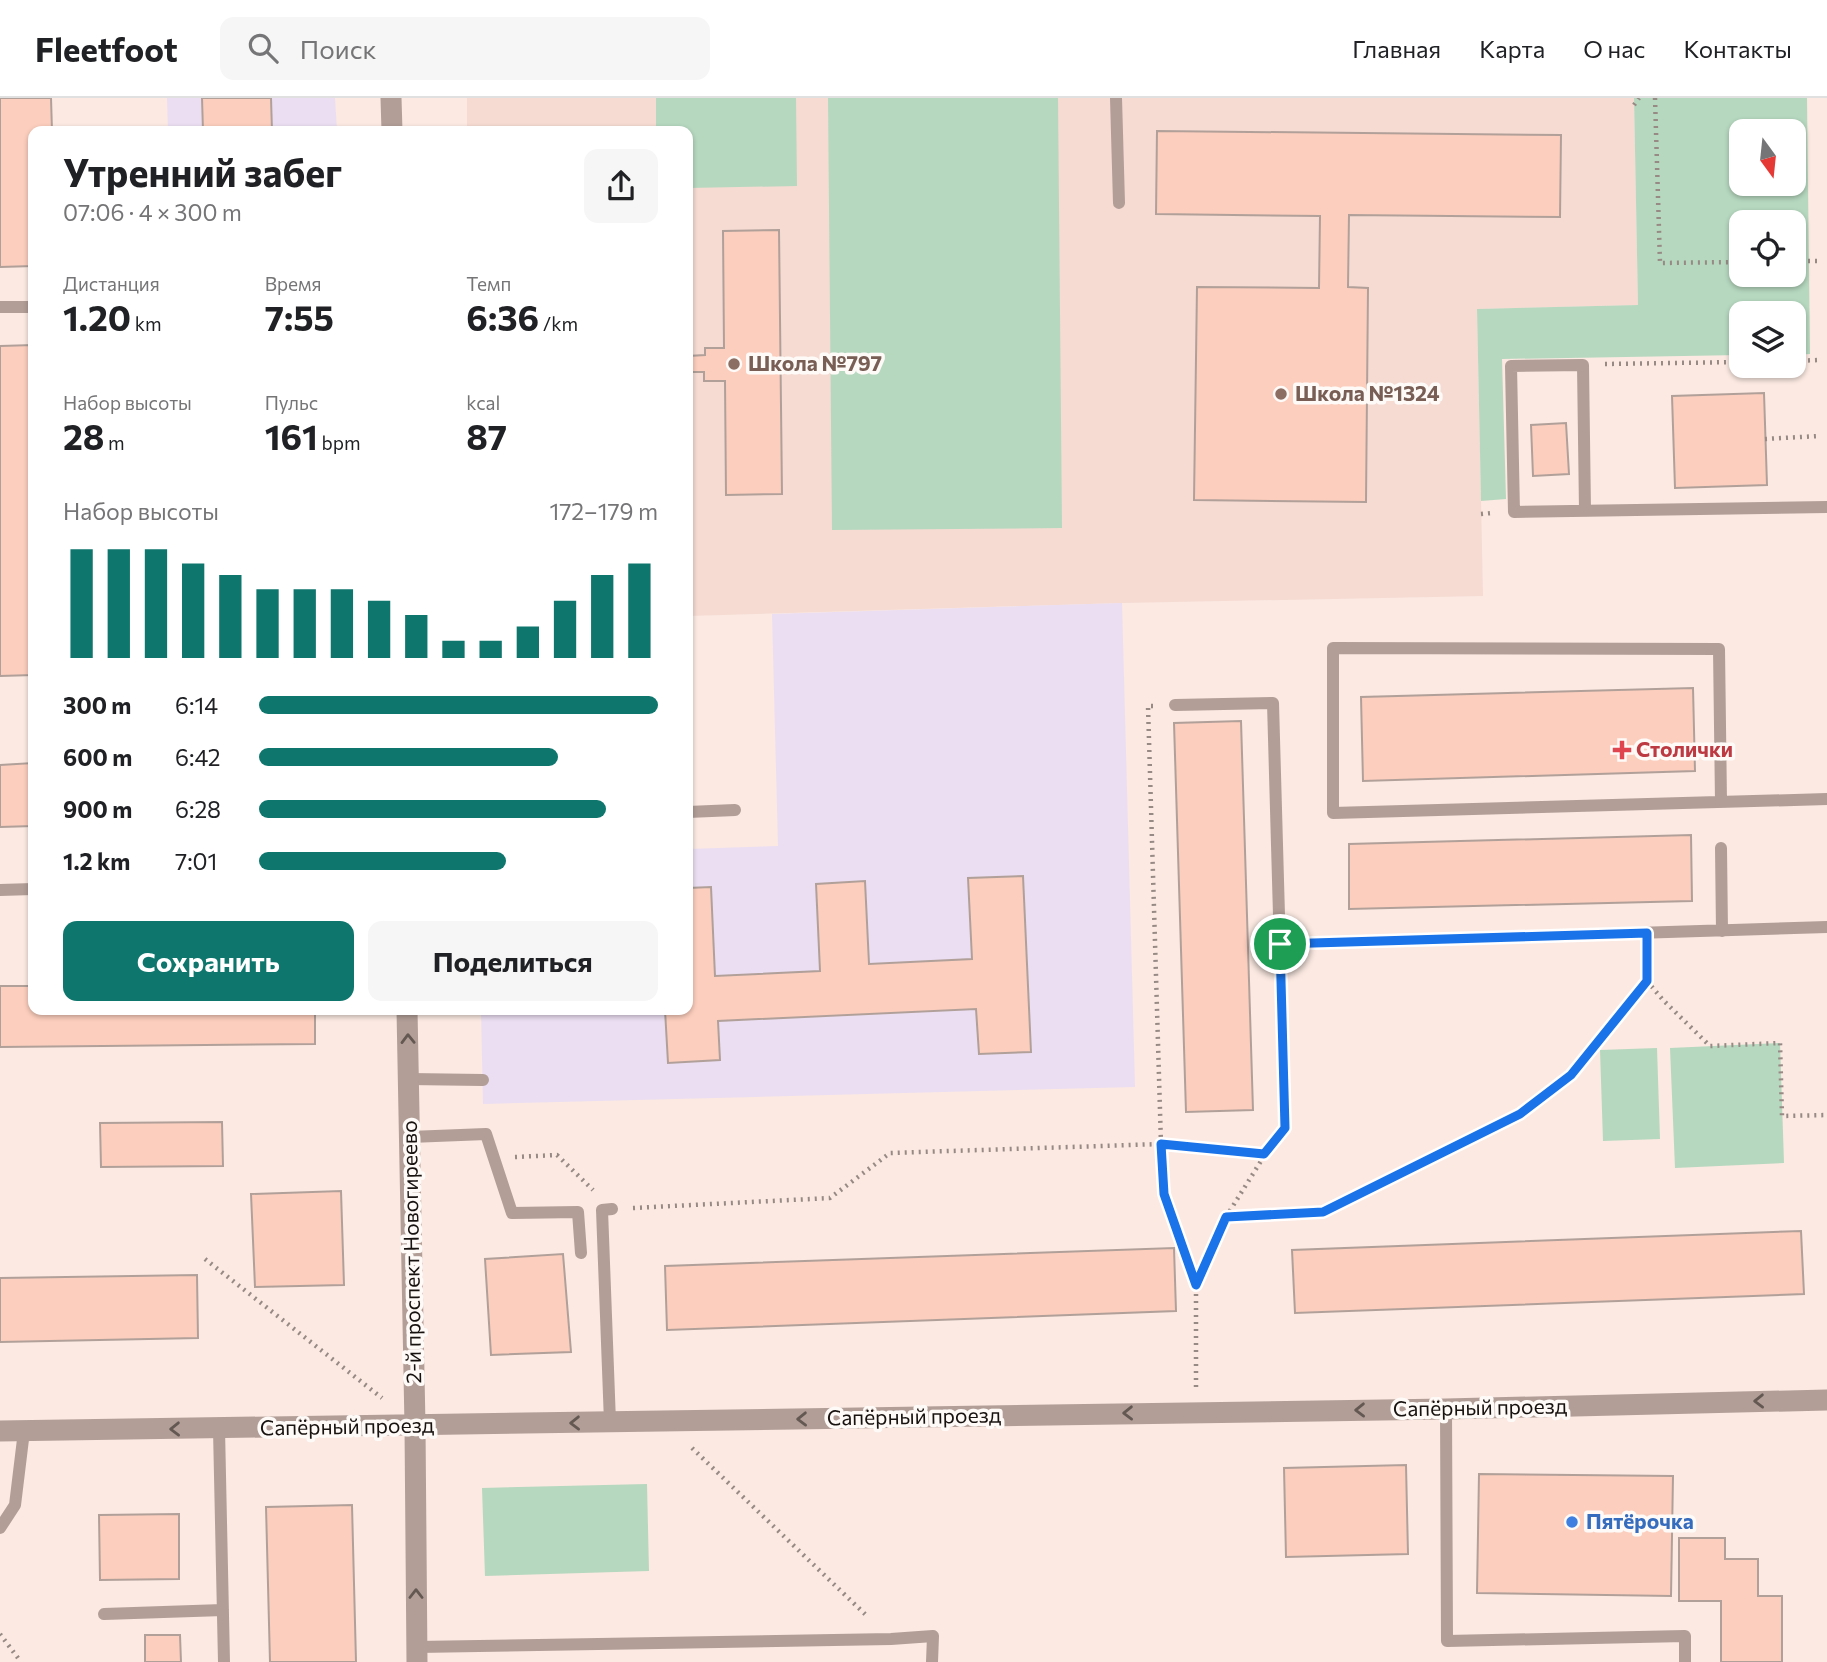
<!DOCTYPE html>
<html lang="ru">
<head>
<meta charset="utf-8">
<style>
  :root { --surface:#fff; --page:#f6f6f6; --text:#202124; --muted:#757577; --line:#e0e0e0; --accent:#0f766e }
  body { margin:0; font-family:Commissioner,sans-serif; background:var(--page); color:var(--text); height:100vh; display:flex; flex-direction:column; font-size:26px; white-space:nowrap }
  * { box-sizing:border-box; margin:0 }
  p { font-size:23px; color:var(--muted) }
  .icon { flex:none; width:38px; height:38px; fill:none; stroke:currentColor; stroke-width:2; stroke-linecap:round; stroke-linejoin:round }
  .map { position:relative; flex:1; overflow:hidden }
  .sheet { position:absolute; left:28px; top:28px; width:665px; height:889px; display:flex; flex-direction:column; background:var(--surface); border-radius:14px; box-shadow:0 2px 5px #0004 }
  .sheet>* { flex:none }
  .needle { width:46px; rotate:165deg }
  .tools { position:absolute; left:1729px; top:21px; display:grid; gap:14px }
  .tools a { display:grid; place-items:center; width:77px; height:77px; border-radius:14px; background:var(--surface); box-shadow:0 2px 5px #0004; font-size:35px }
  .pin { position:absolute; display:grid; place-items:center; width:60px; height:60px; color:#fff; margin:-30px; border:4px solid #fff; border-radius:50%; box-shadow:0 2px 7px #0007 }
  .round { display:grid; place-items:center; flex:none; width:74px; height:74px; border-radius:14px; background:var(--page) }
  .headline { display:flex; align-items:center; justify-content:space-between; height:119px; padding:0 35px }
  h1 { font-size:38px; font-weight:700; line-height:52px }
  .stats { display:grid; grid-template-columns:repeat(3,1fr); gap:10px; height:119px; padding:7px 35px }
  .stats div { display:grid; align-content:center }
  .stats b { font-size:35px; font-weight:700 }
  .stats small { font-size:19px; font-weight:400 }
  .stats p { font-size:19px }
  .chart { height:196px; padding:14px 35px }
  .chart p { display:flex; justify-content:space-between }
  .chart svg { width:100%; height:126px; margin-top:7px; stroke:var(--accent); stroke-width:6 }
  .primary-button { display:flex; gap:14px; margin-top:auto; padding:14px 35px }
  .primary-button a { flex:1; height:80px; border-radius:14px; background:var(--accent); color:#fff; font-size:28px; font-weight:700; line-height:80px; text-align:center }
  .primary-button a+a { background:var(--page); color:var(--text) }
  ul { padding:0 35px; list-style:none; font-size:23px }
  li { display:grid; grid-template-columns:112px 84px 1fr; align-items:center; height:52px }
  li i { height:18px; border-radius:9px; background:var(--accent) }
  header { display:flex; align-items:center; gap:42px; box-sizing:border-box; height:98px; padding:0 35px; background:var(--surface); border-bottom:2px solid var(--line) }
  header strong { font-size:33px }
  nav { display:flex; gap:38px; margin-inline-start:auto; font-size:24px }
  .search { width:490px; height:63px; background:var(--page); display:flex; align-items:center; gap:18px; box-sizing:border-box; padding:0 24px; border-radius:14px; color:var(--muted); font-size:26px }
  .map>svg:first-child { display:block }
  .built { fill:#f5dbd2 }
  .medical { fill:#ebdef2 }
  .green { fill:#b6d8bf; fill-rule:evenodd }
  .building { fill:#fccebd; stroke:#b1a09a; stroke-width:2 }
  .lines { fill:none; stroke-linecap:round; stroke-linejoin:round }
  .path { stroke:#978a85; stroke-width:4.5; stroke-dasharray:2 5; stroke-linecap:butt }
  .service { stroke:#b29e97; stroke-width:12 }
  .minor { stroke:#b29e97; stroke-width:21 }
  .oneway { stroke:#645853 }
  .route-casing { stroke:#fff; stroke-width:14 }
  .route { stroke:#1a73e8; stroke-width:9 }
  .education-dot { fill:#8d6e63; stroke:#fdfaf8; stroke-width:2.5 }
  .health-dot { fill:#e0444e; stroke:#fdfaf8; stroke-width:2.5 }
  .shop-dot { fill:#3f7fe0; stroke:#fdfaf8; stroke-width:2.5 }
  .labels { text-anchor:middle; stroke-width:7; stroke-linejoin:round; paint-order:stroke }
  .education-label { font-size:21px; font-weight:bold; fill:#785e54; stroke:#fdfaf8; text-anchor:start }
  .health-label { font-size:21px; font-weight:bold; fill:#be3a42; stroke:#fdfaf8; text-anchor:start }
  .street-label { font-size:21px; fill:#17110f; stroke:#fdfaf8 }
  .shop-label { font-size:21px; font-weight:bold; fill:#366cbe; stroke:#fdfaf8; text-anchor:start }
</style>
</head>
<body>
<header>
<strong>Fleetfoot</strong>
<div class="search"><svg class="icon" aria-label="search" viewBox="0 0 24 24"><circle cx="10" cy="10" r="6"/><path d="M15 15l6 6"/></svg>Поиск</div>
<nav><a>Главная</a><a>Карта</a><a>О нас</a><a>Контакты</a></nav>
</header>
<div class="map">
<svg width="1827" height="1564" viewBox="0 0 1827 1564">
  <rect width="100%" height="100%" fill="#fbe9e2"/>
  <path class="built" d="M 467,0 L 1634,0 L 1638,207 L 1477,211 L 1483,498 L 1122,505 L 688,518 L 688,33 L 467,33 Z"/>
  <path class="medical" d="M 167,0 L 335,0 L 337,33 L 168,33 Z
    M 1122,505 L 1135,989 L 483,1006 L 481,912 L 688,912 L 688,751 L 778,748 L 772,516 Z"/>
  <path class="green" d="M 656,0 L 796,0 L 797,88 L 688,90 L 688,33 L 656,33 Z
    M 828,0 L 1058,0 L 1062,430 L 832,432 Z
    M 1634,0 L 1807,0 L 1810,256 L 1794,257 L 1794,215 L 1741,215 L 1741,257 L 1502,261 L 1506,401 L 1481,403 L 1477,211 L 1638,207 ZM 1741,33 L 1794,33 L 1794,86 L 1741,86 ZM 1741,124 L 1794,124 L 1794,177 L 1741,177 Z
    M 1780,945 L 1784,1065 L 1675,1070 L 1670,950 Z
    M 1657,950 L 1660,1041 L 1603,1043 L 1600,952 Z
    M 647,1386 L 649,1473 L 485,1478 L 482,1390 Z"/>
  <path class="building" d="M 0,0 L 51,0 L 52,33 L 33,33 L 33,168 L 0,169 Z
    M 202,0 L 271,0 L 272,33 L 203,33 Z
    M 1157,33 L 1561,37 L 1560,119 L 1349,117 L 1348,189 L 1368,190 L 1366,404 L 1194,402 L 1197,189 L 1319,190 L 1320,118 L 1156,116 Z
    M 779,132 L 782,396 L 726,397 L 725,283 L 704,283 L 704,274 L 688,274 L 688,258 L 705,257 L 705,250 L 724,250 L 723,133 Z
    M 33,247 L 33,577 L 0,578 L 0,248 Z
    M 1764,295 L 1767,387 L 1675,390 L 1672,298 Z
    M 1566,325 L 1569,376 L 1533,378 L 1531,327 Z
    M 1693,590 L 1695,673 L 1363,683 L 1361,599 Z
    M 1241,623 L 1253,1012 L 1186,1014 L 1174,625 Z
    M 33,665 L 33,728 L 0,729 L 0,667 Z
    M 1691,737 L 1692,803 L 1349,811 L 1349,746 Z
    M 1023,778 L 1031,954 L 979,956 L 976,911 L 718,923 L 720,962 L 668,965 L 665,912 L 688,912 L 688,790 L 711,789 L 715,878 L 820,873 L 816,786 L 865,783 L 869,866 L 972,861 L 968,780 Z
    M 0,888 L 33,888 L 33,912 L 315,912 L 315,946 L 0,949 Z
    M 222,1024 L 223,1068 L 101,1069 L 100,1025 Z
    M 341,1093 L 344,1187 L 255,1189 L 251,1096 Z
    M 1801,1133 L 1804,1196 L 1295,1215 L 1292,1152 Z
    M 1174,1150 L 1176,1213 L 667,1232 L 665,1168 Z
    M 563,1156 L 571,1254 L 491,1257 L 485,1161 Z
    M 197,1177 L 198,1240 L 0,1244 L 0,1180 Z
    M 1406,1367 L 1408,1456 L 1286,1459 L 1284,1370 Z
    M 1479,1376 L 1673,1378 L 1671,1498 L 1477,1495 Z
    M 352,1407 L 356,1564 L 270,1564 L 266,1409 Z
    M 179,1416 L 179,1481 L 100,1482 L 99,1417 Z
    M 1679,1440 L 1725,1440 L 1725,1461 L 1758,1461 L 1758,1498 L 1782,1498 L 1782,1564 L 1721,1564 L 1721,1503 L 1679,1503 Z
    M 145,1537 L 180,1537 L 181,1564 L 145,1564 Z"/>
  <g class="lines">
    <path class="path" d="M 1655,0 L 1660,165 L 1741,164
      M 1634,7 L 1639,0
      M 1794,163 L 1817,163
      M 1794,263 L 1819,262
      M 1605,266 L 1741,264
      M 1765,341 L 1819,338
      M 1481,416 L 1492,415
      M 1153,608 L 1148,608 L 1161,1046 L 1164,1096 L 1196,1187
      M 1647,883 L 1663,902 L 1710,948 L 1780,945 L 1782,1018 L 1827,1017
      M 515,1059 L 557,1057 L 593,1092
      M 633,1110 L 830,1100 L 890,1055 L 1161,1046 L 1264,1056
      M 1226,1119 L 1271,1047
      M 205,1161 L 382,1300
      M 1196,1289 L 1196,1187 L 1226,1119 L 1323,1114 L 1520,1016 L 1571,977 L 1647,883 L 1647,856
      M 692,1350 L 868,1519
      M 0,1536 L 21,1564"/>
    <path class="service" d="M 1116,0 L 1119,105
      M 0,209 L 33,209
      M 1585,413 L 1583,267 L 1511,268 L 1514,414 L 1827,409
      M 1175,607 L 1273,605 L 1285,1030
      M 1721,704 L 1719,551 L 1333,550 L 1333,715 L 1827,701
      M 688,714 L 735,712
      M 1721,750 L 1722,833
      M 0,792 L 33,791
      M 1280,846 L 1827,829
      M 409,981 L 483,982
      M 410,1039 L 486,1036 L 512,1115 L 578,1114 L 581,1155
      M 1446,1311 L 1447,1543 L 1685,1538 L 1685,1564
      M 610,1324 L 602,1112 L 612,1111
      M 219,1331 L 224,1564
      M 0,1430 L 15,1407 L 24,1333
      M 104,1516 L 223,1512
      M 417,1549 L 891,1541 L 933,1538 L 932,1564"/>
    <path class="minor" d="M 391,0 L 392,33
      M 407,912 L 415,1328 L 417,1564
      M 0,1333 L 1446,1311 L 1827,1302"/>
  </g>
  <defs><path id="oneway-chevron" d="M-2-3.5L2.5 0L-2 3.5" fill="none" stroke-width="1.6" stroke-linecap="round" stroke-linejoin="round" transform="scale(1.75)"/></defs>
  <g class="oneway">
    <use href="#oneway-chevron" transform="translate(408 941) rotate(-91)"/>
    <use href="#oneway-chevron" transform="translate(1759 1303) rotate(179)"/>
    <use href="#oneway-chevron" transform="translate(1360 1312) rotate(179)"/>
    <use href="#oneway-chevron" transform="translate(1128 1315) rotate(179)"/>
    <use href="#oneway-chevron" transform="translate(802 1321) rotate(179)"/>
    <use href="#oneway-chevron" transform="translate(575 1325) rotate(179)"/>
    <use href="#oneway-chevron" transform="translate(175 1331) rotate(179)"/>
    <use href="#oneway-chevron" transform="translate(416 1496) rotate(-90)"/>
  </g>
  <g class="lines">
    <defs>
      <path id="route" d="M 1647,835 L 1647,883 L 1571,977 L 1520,1016 L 1323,1114 L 1226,1119 L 1196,1187 L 1164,1096 L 1161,1046 L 1264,1056 L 1285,1030 L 1280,846 Z"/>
    </defs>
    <use href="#route" class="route-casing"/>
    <use href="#route" class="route"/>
  </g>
  <g class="education-dot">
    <circle cx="734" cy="266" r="7"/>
    <circle cx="1281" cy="296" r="7"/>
  </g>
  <path class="health-dot" d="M1618.5 641.5h7v7h7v7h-7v7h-7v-7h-7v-7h7z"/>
  <circle class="shop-dot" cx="1572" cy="1424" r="7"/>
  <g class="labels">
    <g class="education-label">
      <text x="748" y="273">Школа №797</text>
      <text x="1295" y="303">Школа №1324</text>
    </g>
    <g class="health-label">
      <text x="1636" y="659">Столички</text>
    </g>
    <g class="street-label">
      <text transform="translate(412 1154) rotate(-91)" y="7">2-й проспект Новогиреево</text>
      <text transform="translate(1480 1310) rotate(-1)" y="7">Сапёрный проезд</text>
      <text transform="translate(914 1319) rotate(-1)" y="7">Сапёрный проезд</text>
      <text transform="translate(347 1329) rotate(-1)" y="7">Сапёрный проезд</text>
    </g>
    <g class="shop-label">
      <text x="1586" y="1431">Пятёрочка</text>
    </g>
  </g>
</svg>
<div class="tools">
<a><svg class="needle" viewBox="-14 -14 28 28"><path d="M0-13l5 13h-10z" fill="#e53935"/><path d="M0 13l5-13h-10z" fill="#757577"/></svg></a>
<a><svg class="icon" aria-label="locate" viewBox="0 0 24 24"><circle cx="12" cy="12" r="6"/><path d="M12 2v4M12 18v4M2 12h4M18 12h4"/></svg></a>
<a><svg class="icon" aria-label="layers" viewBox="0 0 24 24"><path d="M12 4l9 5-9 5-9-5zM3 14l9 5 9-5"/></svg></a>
</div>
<div class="pin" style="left:1280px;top:846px;background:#1e9e55"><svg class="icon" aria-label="arrive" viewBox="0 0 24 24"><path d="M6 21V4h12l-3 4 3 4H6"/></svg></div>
<section class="sheet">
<div class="headline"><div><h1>Утренний забег</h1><p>07:06 · 4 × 300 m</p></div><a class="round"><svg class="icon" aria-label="share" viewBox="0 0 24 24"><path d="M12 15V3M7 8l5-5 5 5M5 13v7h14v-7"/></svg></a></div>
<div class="stats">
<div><p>Дистанция</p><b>1.20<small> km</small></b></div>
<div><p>Время</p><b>7:55</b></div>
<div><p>Темп</p><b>6:36<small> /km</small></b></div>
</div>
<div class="stats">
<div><p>Набор высоты</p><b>28<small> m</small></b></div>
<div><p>Пульс</p><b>161<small> bpm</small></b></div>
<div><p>kcal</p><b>87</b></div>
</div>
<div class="chart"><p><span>Набор высоты</span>172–179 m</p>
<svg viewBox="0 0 160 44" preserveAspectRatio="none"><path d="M5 44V6M15 44V6M25 44V6M35 44V11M45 44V15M55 44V20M65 44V20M75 44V20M85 44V24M95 44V29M105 44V38M115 44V38M125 44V33M135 44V24M145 44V15M155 44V11"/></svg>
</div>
<ul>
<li><b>300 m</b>6:14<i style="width:100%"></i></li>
<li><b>600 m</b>6:42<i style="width:75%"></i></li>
<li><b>900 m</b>6:28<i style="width:87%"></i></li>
<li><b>1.2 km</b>7:01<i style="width:62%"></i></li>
</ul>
<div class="primary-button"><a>Сохранить</a><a>Поделиться</a></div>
</section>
</div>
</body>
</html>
